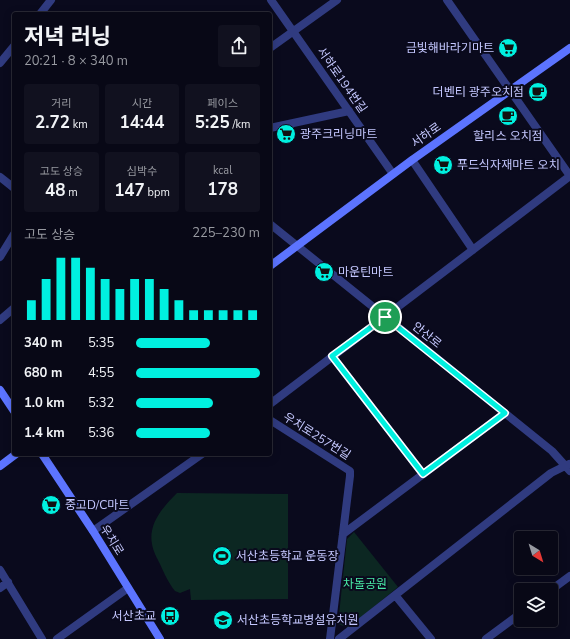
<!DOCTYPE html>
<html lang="ko">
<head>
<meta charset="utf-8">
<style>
  :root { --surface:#080816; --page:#11111f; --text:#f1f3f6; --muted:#989aa1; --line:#292935; --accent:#00f0e0 }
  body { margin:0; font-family:"Nunito Sans","Noto Sans KR",sans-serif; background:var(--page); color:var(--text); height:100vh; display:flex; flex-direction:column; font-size:15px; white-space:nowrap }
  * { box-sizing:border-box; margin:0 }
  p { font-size:13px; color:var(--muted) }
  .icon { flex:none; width:22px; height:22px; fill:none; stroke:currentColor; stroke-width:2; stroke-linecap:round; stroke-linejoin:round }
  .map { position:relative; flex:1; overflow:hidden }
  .panel { position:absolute; left:12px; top:12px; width:260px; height:444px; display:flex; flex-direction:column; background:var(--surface); border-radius:4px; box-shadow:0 2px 10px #0003,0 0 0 1px var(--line) }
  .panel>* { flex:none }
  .needle { width:26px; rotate:142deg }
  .tools { position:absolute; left:514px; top:531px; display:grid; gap:8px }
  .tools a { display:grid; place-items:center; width:44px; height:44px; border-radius:4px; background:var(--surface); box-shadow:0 2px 10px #0003,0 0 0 1px var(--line); font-size:20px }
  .pin { position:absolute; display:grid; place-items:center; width:34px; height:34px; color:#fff; margin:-17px; border:2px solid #fff; border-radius:50%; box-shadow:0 1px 4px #0007 }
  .round { display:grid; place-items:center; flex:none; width:42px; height:42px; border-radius:4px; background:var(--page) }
  .headline { display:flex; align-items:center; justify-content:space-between; height:68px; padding:0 12px }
  h1 { font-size:22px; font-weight:700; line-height:30px }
  .metrics { display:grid; grid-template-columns:repeat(3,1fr); gap:6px; height:68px; padding:4px 12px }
  .metrics div { display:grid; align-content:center; border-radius:4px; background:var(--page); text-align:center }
  .metrics b { font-size:17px; font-weight:700 }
  .metrics small { font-size:11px; font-weight:400 }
  .metrics p { font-size:11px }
  .chart { height:112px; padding:8px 12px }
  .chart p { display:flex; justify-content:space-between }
  .chart svg { width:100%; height:72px; margin-top:4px; stroke:var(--accent); stroke-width:6 }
  ul { padding:0 12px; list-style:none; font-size:13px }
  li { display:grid; grid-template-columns:64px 48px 1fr; align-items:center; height:30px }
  li i { height:10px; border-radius:5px; background:var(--accent) }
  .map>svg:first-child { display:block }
  .green { fill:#0c2722 }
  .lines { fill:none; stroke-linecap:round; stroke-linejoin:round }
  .minor { stroke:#303b80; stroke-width:8 }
  .tertiary { stroke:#303b80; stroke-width:8 }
  .secondary { stroke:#5c74ff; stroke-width:8 }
  .route-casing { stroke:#fff; stroke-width:8 }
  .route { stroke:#00f0e0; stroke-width:5 }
  .labels { text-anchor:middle; stroke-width:4; stroke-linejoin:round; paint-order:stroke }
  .poi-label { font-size:12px; fill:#c5c8ff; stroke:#0a0a1d; text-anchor:start }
  .street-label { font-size:12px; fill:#c5c8ff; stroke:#0a0a1d }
  .park-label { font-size:12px; fill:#48e8a5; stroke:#0a0a1d }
</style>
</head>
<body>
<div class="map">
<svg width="570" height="639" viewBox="0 0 570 639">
  <rect width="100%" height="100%" fill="#0a0a1d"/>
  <path class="green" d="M 177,493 L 288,494 L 288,599 L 191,600 L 190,589 L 180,593 L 175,591 C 169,584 164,573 160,564 C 157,558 153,551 152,544 C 148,523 164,506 177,493 Z
    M 354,532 L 398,587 L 348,628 L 338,624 L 347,539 Z"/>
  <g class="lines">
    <path class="minor" d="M 447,0 L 570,176
      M 40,14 L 51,0
      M 270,48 L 337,0
      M 0,63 L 14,46
      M 270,128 L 349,111
      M 412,160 L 473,250
      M 0,177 L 14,188
      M 270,224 L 552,451 L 570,471
      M 0,257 L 14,234
      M 0,320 L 14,308
      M 332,356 L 423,474
      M 270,404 L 570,176
      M 270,420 L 350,471 L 350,476 L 330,639
      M 93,531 L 202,454
      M 343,534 L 505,413
      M 0,570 L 42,639
      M 0,588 L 8,582
      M 551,590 L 570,576
      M 395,595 L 431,639
      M 57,639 L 128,588
      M 339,639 L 551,473 L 569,464
      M 486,639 L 521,613"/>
    <path class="tertiary" d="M 271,0 L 393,174"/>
    <path class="secondary" d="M 270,266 L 412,160 L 570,48
      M 0,390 L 14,411
      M 42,454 L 93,531 L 160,639
      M 0,466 L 16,454"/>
  </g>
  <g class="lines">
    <defs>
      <path id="route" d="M 385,317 L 505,413 L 423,474 L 332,356 Z"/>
    </defs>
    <use href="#route" class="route-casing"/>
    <use href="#route" class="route"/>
  </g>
  <defs>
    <symbol id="supermarket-disc" viewBox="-11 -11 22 22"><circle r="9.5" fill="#00f0e0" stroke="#0a0a1d"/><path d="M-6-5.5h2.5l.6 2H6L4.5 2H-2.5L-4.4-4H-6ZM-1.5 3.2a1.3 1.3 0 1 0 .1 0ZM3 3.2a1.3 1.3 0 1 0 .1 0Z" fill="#111"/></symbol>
    <symbol id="cafe-disc" viewBox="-11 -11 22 22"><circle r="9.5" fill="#00f0e0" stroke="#0a0a1d"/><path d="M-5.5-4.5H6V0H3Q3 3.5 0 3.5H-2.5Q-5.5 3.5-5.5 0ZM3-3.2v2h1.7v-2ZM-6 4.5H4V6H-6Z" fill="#111"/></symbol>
    <symbol id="stadium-disc" viewBox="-11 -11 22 22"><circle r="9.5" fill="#00f0e0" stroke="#0a0a1d"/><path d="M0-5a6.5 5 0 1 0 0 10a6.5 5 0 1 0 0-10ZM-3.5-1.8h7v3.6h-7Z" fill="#111"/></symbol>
    <symbol id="bus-disc" viewBox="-11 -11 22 22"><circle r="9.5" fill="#00f0e0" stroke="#0a0a1d"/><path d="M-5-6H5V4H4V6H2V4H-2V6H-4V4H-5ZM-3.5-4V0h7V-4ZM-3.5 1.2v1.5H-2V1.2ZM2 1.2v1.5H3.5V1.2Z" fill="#111"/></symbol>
    <symbol id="school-disc" viewBox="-11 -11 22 22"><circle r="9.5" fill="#00f0e0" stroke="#0a0a1d"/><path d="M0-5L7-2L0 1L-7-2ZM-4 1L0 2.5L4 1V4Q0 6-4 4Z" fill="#111"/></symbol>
  </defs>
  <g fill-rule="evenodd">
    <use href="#supermarket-disc" x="497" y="37" width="22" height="22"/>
    <use href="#cafe-disc" x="527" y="81" width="22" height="22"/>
    <use href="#cafe-disc" x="497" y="105" width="22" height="22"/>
    <use href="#supermarket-disc" x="275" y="123" width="22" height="22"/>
    <use href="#supermarket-disc" x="432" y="154" width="22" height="22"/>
    <use href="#supermarket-disc" x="313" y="261" width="22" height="22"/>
    <use href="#supermarket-disc" x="40" y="494" width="22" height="22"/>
    <use href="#stadium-disc" x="211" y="545" width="22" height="22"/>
    <use href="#bus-disc" x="159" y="605" width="22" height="22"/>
    <use href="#school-disc" x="212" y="609" width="22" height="22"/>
  </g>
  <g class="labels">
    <g class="poi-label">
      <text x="494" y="52" text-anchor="end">금빛해바라기마트</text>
      <text x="524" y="96" text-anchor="end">더벤티 광주오치점</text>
      <text x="300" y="138">광주크리닝마트</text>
      <text x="508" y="140" text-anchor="middle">할리스 오치점</text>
      <text x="457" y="169">푸드식자재마트 오치</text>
      <text x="338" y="276">마운틴마트</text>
      <text x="65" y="509">중고D/C마트</text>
      <text x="236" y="560">서산초등학교 운동장</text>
      <text x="156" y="620" text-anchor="end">서산초교</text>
      <text x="237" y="624">서산초등학교병설유치원</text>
    </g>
    <g class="street-label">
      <text transform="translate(342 80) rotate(55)" y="4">서하로194번길</text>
      <text transform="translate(426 135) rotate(-35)" y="4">서하로</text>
      <text transform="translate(427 335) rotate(39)" y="4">안산로</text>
      <text transform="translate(317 436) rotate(32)" y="4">우치로257번길</text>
      <text transform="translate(112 540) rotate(58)" y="4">우치로</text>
    </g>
    <g class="park-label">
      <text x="365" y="588">차돌공원</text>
    </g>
  </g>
</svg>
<div class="tools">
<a><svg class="needle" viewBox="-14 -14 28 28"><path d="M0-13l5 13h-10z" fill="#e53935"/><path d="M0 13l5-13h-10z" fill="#989aa1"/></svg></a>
<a><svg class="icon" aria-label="layers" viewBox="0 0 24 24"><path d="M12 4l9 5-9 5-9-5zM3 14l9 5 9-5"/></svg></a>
</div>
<div class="pin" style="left:385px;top:317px;background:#1e9e55"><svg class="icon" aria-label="arrive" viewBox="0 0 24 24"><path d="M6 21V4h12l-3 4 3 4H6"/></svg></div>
<section class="panel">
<div class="headline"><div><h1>저녁 러닝</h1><p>20:21 · 8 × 340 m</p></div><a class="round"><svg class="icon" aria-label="share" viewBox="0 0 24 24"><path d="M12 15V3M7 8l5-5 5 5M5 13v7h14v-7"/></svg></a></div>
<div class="metrics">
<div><p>거리</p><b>2.72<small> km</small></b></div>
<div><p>시간</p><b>14:44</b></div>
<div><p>페이스</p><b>5:25<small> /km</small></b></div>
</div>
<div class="metrics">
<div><p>고도 상승</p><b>48<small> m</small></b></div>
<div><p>심박수</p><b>147<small> bpm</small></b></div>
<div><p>kcal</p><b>178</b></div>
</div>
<div class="chart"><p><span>고도 상승</span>225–230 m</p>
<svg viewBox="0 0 160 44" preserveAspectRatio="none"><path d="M5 44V32M15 44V19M25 44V6M35 44V6M45 44V12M55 44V19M65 44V25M75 44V19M85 44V19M95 44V25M105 44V32M115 44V38M125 44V38M135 44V38M145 44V38M155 44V38"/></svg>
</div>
<ul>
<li><b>340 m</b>5:35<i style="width:60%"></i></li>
<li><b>680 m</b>4:55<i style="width:100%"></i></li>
<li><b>1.0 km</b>5:32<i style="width:62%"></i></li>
<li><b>1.4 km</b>5:36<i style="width:60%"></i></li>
</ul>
</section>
</div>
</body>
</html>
